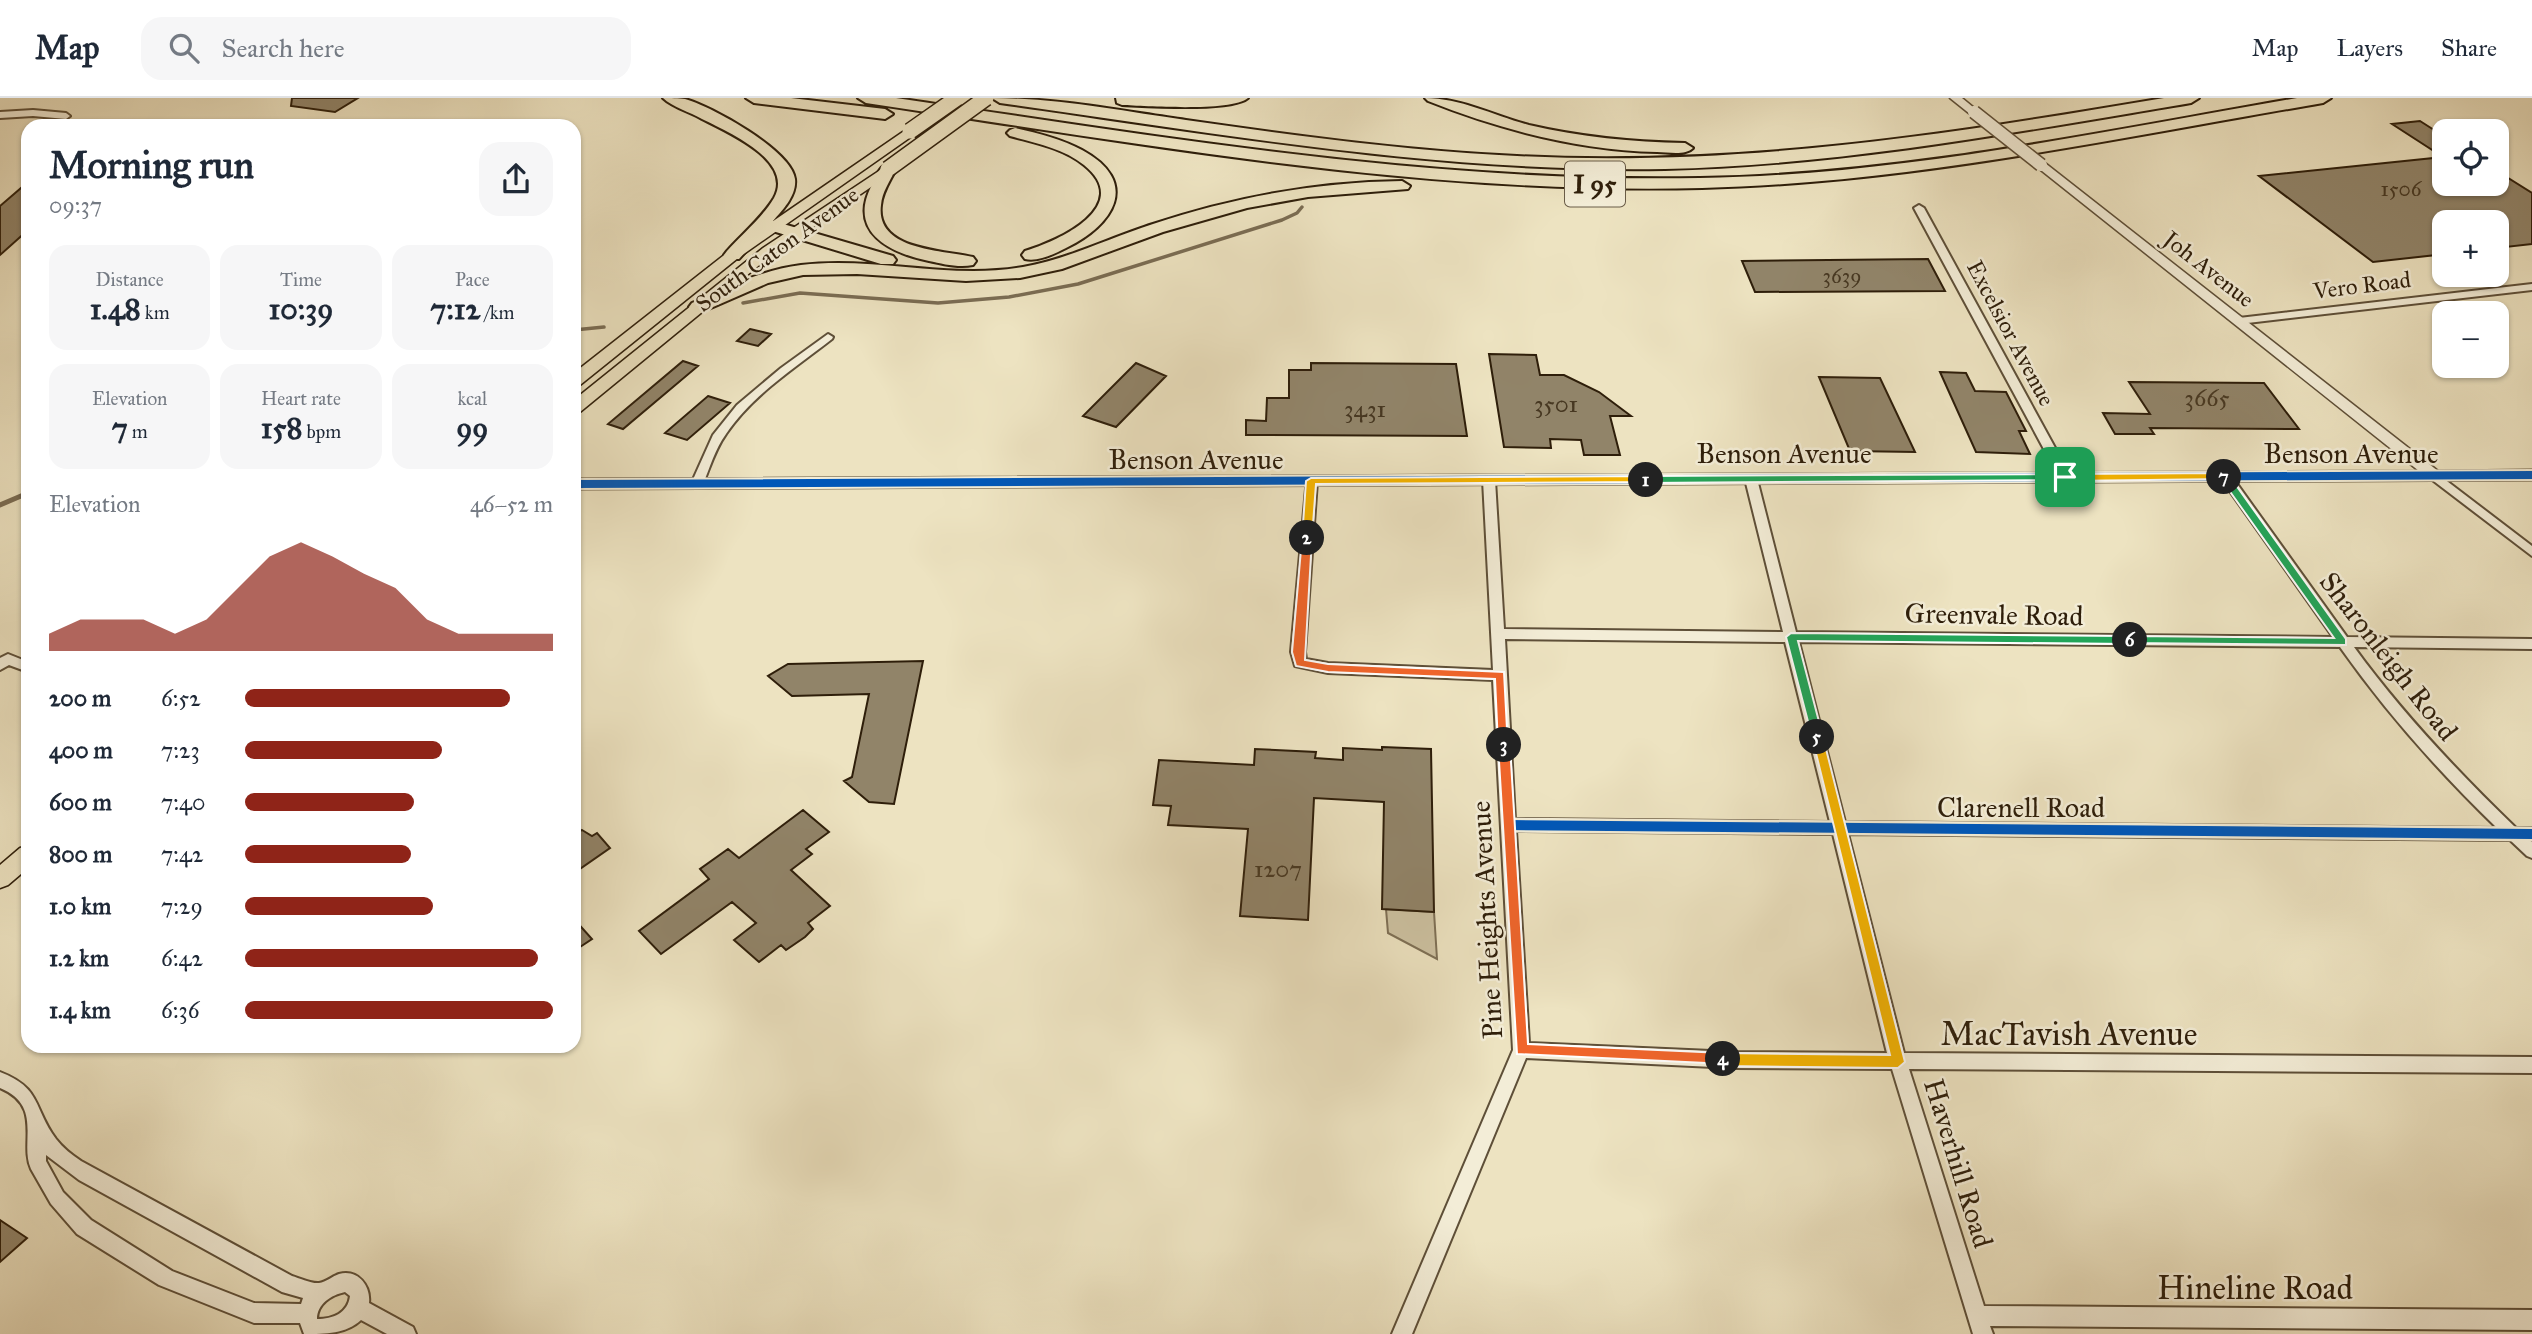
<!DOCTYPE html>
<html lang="en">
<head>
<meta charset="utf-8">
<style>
  :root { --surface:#fff; --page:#f6f6f7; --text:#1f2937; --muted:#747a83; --line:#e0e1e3; --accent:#8f2418 }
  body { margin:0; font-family:"IM FELL Great Primer",serif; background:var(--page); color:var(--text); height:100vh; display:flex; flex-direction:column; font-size:26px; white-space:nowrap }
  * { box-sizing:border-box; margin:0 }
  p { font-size:23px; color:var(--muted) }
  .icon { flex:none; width:38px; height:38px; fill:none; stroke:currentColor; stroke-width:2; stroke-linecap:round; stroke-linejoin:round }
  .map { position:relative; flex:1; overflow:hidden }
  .details { position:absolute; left:21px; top:21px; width:560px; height:934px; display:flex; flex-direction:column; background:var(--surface); border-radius:21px; box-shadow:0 2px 5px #0004 }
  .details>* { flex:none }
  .fabs { position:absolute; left:2432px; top:21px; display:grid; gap:14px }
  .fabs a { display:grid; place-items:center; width:77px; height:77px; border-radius:14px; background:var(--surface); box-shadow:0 2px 5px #0004; font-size:35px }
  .pin { position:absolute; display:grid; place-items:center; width:60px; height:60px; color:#fff; margin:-30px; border-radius:14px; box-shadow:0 4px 10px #0006 }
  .km { position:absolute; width:35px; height:35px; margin:-18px; border-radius:50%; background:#222; color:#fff; font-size:19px; line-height:35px; text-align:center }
  .round { display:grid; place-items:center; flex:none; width:74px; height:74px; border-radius:21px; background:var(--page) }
  .summary { display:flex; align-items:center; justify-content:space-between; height:119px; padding:0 28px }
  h1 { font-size:38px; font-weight:700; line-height:52px }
  .figures { display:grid; grid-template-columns:repeat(3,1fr); gap:10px; height:119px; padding:7px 28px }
  .figures div { display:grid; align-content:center; border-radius:18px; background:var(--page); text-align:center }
  .figures b { font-size:30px; font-weight:700 }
  .figures small { font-size:19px; font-weight:400 }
  .figures p { font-size:19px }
  .chart { height:196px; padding:14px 28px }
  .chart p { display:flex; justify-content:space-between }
  .chart svg { width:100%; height:126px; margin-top:7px; fill:var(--accent); opacity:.7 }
  ul { padding:0 28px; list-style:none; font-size:23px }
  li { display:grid; grid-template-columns:112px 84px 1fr; align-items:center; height:52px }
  li i { height:18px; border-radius:9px; background:var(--accent) }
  header { display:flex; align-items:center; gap:42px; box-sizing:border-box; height:98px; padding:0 35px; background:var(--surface); border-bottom:2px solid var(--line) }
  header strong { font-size:33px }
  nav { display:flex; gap:38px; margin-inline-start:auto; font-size:24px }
  .search { width:490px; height:63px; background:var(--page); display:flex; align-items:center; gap:18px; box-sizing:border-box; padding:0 24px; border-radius:21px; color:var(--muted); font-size:26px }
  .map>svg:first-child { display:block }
  .green { fill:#cdc2a2; stroke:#7e7056; stroke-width:2 }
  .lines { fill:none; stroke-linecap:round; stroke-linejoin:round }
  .stream-far1 { stroke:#7a6c53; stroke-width:3.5 }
  .stream { stroke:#7a6c53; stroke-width:5 }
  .building { fill:#918469; stroke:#2e1e0a; stroke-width:2 }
  .minor-casing { stroke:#5e4f38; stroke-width:4 }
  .tertiary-casing { stroke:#5e4f38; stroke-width:3 }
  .primary-casing { stroke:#2e1e0a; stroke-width:3 }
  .motorway-casing { stroke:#2e1e0a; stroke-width:4 }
  .minor { fill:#f3edd7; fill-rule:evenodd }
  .tertiary { fill:#f3edd7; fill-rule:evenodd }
  .primary { fill:#ede3c1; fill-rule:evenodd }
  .motorway { fill:#ede3c1; fill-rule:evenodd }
  .tertiary-bridge-casing { stroke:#5e4f38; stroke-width:15; stroke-linecap:butt }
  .primary-bridge-casing { stroke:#2e1e0a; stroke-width:18; stroke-linecap:butt }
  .tertiary-bridge { stroke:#f3edd7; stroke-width:12 }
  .primary-bridge { stroke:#ede3c1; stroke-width:15 }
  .cycleway-far1-casing { stroke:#f3edd7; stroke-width:12 }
  .cycleway-casing { stroke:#f3edd7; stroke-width:15 }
  .cycleway-far1 { stroke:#0057b8; stroke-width:8 }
  .cycleway { stroke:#0057b8; stroke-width:10 }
  .split-1 { fill:#22a559; stroke:#fff; stroke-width:2 }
  .split-2 { fill:#f5b400; stroke:#fff; stroke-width:2 }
  .split-3 { fill:#f0652b; stroke:#fff; stroke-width:2 }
  .split-4 { fill:#f0652b; stroke:#fff; stroke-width:2 }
  .split-5 { fill:#f5b400; stroke:#fff; stroke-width:2 }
  .split-6 { fill:#22a559; stroke:#fff; stroke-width:2 }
  .split-7 { fill:#22a559; stroke:#fff; stroke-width:2 }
  .split-8 { fill:#f5b400; stroke:#fff; stroke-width:2 }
  .labels { text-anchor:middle; stroke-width:5; stroke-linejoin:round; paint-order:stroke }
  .far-number-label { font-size:21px; fill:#473822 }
  .far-street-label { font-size:23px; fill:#2e1e0a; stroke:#f3edd7 }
  .number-label { font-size:24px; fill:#473822 }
  .shield { fill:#f3edd7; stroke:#695c48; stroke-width:2 }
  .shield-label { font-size:26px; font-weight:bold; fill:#2e1e0a }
  .street-label { font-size:28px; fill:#2e1e0a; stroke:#f3edd7 }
  .near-street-label { font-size:33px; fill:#2e1e0a; stroke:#f3edd7 }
</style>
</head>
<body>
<header>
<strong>Map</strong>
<div class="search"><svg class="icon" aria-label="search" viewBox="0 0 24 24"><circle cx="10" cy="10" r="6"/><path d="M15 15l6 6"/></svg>Search here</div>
<nav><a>Map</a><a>Layers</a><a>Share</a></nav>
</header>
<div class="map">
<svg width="2532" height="1236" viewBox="0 0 2532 1236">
  <rect width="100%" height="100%" fill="#ede3c1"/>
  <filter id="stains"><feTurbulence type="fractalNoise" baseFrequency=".00286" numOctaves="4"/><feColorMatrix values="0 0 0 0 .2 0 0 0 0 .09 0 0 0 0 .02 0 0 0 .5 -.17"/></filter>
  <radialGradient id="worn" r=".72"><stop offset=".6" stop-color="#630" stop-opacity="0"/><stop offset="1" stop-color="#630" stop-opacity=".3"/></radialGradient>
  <path class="green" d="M 1386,811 L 1434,814 L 1437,861 L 1388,835 Z"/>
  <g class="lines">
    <path class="stream-far1" d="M 743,205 L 800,195 L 938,205 L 1009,199 L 1078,186 L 1282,122 L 1297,115 L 1302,109
      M 574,232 L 604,229"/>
    <path class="stream" d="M 0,407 L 28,395"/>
  </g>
  <path class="building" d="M 292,0 L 358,0 L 335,14 L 291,8 Z
    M 2420,23 L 2445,39 L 2445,86 L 2497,86 L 2497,73 L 2532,95 L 2532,146 L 2497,150 L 2497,124 L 2445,124 L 2445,156 L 2373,164 L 2259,78 L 2443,59 L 2392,26 Z
    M 28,84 L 28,132 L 0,157 L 0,108 Z
    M 1928,161 L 1945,193 L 1755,194 L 1742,163 Z
    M 750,231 L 771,236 L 758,248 L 737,243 Z
    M 1489,256 L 1536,257 L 1540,277 L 1564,277 L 1599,294 L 1631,318 L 1610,318 L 1620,357 L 1584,357 L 1581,342 L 1550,341 L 1551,350 L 1504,349 Z
    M 683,263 L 698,268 L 623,331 L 608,326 Z
    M 1136,265 L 1166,278 L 1116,329 L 1083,318 Z
    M 1311,265 L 1456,266 L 1467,338 L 1246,337 L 1246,322 L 1266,323 L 1267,300 L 1289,300 L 1289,272 L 1311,272 Z
    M 1940,274 L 1966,275 L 1975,293 L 2006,294 L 2026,333 L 2019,333 L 2030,356 L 1976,354 Z
    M 1819,279 L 1880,280 L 1915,354 L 1850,353 Z
    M 2129,284 L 2264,285 L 2299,331 L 2150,330 L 2154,336 L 2115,336 L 2103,315 L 2150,316 Z
    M 708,298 L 730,305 L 687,342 L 665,335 Z
    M 923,563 L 894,706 L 869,704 L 844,683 L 852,679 L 869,596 L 792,598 L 768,578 L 788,566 Z
    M 1382,649 L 1431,651 L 1434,814 L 1382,811 L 1384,704 L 1314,700 L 1308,822 L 1240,818 L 1248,731 L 1168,727 L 1171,708 L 1153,707 L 1159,662 L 1254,667 L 1255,651 L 1316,654 L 1315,660 L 1343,662 L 1343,650 L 1382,652 Z
    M 803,712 L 829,734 L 806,751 L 812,756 L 791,772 L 830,808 L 808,825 L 813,831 L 805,839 L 786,852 L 781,847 L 759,864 L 734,842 L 756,825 L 732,804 L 661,856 L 639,833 L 709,781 L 700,771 L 728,751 L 739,760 Z
    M 582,732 L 592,738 L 597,735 L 610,750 L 574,775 L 574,737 Z
    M 574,821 L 592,841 L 574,853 Z
    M 0,1122 L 27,1140 L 0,1164 Z"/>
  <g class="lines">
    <defs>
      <path id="minor" d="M 33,12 L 66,15 L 70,18 L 66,21 L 33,18 L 0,20 L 0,14 Z
        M 1919,107 L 1924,110 L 2071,379 L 2069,382 L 2065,383 L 2059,379 L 1914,110 Z
        M 2532,186 L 2532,192 L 2239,226 L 2234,223 L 2239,220 Z
        M 828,236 L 833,239 L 832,241 C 795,270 752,297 726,336 C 715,351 710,369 703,386 L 701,389 L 693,389 L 691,386 L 713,337 L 737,307 L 781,270 Z
        M 2435,374 L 2532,448 L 2532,458 L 2431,381 L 2429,378 Z
        M 2226,375 L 2230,376 L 2347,539 L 2532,541 L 2532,551 L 2354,549 C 2402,615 2458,674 2516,730 L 2532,730 L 2532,742 L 2529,742 L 2532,744 L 2532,760 L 2527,758 L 2510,742 L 1848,736 L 1904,955 L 2532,959 L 2532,975 L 1909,971 L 1984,1208 L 2532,1212 L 2532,1232 L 1990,1228 L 1993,1236 L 1973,1236 L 1892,971 L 1734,970 L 1526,960 L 1412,1236 L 1392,1236 L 1513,952 L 1493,582 L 1328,575 L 1295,568 L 1291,554 L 1307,380 L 1315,380 L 1317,383 L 1305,554 L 1306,561 L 1328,565 L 1493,572 L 1483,382 L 1489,378 L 1495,382 L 1504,531 L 1783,534 L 1745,381 L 1751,377 L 1757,381 L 1796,534 L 2333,539 L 2222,382 L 2222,376 ZM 1505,541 L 1785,544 L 1830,724 L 1515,721 ZM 1799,544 L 2340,549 C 2386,614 2439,674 2497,730 L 1845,724 ZM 1516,733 L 1833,736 L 1887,955 L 1734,954 L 1529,945 Z
        M 8,556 L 28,564 L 28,574 L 9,567 L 0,572 L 0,560 Z
        M 0,974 C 42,990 33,1010 56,1041 C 63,1050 72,1057 81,1063 L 292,1178 C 299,1180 312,1186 319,1185 C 326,1184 333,1178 339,1176 C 358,1171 371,1188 369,1205 L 413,1229 L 416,1236 L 387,1236 L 361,1222 C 346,1236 326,1236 304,1236 L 300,1225 L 254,1225 L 159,1187 L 77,1136 L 51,1106 L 31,1071 C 19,1045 44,1008 0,990 ZM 46,1057 L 79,1082 L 282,1194 L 303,1200 L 301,1206 L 254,1205 L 172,1173 L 91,1122 L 63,1094 L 46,1063 ZM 345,1194 L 350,1198 C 348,1215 333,1221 317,1221 C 317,1206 331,1197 345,1194 Z"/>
      <path id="tertiary" d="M 1950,0 L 1962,0 L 1979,14 L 1970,16 Z
        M 2037,65 L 2045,65 L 2438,373 L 2532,372 L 2532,382 L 574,391 L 574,381 L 2419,373 L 2037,69 Z"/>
      <path id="primary" d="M 910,29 L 915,30 L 915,36 L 738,160 L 580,287 L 574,288 L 574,275 L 728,154 Z
        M 888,67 L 895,71 L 893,74 L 773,156 L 580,314 L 574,315 L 574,302 L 763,150 Z
        M 28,748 L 28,770 L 8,787 L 0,790 L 0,767 L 20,750 Z"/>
      <path id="motorway" d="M 663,0 C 670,0 679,0 685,1 C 711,8 791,52 795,81 C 797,97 783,112 773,123 L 893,158 L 896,162 L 893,166 L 881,166 L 766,131 L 739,161 L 727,161 L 724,157 L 727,153 C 742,136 762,120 774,100 C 795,63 728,34 702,21 C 690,14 672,9 663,0 Z
        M 746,0 L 791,0 L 885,11 L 893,16 L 885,21 L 754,5 Z
        M 858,0 L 896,0 C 1163,39 1429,85 1700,80 C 1901,77 2099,34 2297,0 L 2331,0 L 2323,5 C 2117,40 1911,85 1702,90 C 1421,97 1143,46 866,5 Z
        M 992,0 C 1058,0 1122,13 1186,22 C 1290,37 1394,51 1499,57 C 1729,71 1938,38 2164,0 L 2199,0 L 2191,5 C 2017,34 1842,67 1665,71 C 1442,75 1220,36 1000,5 Z
        M 1116,0 L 1248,0 C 1232,14 1146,8 1122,7 L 1117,5 Z
        M 1425,0 C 1461,0 1495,18 1529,27 C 1581,39 1632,44 1685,45 L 1693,50 C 1685,58 1668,54 1657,54 C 1578,52 1501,32 1428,3 Z
        M 1015,30 C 1038,35 1062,41 1082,52 C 1141,84 1114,127 1066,150 C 1054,156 1038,164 1025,161 L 1022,157 L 1025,153 C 1058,143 1135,108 1084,67 C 1063,50 1035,45 1010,38 L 1007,35 L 1010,32 Z
        M 888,66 L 896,71 C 890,83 882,94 881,107 C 875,153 945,152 973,159 L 976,163 L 973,167 C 959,170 943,166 929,163 C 890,155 847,134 872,87 C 876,79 879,68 888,66 Z
        M 1402,83 L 1410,88 L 1408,91 L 1308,99 L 1247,110 L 1163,134 L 1062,171 L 1020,180 L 966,183 L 857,176 L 803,177 L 768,185 L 704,213 L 692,213 L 689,209 L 692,205 C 727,189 762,172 801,167 C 875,158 949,182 1023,169 C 1068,161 1109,140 1153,126 C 1234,99 1317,84 1402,83 Z"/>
    </defs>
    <use href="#minor" class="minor-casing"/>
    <use href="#tertiary" class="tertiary-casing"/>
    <use href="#primary" class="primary-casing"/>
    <use href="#motorway" class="motorway-casing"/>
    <use href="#minor" class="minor"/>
    <use href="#tertiary" class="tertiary"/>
    <use href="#primary" class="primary"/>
    <use href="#motorway" class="motorway"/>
    <defs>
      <path id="tertiary-bridge" d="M 1974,14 L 2041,67"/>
      <path id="primary-bridge" d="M 910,33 L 957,0
        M 888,71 L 986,0"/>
    </defs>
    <use href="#tertiary-bridge" class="tertiary-bridge-casing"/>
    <use href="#primary-bridge" class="primary-bridge-casing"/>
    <use href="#tertiary-bridge" class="tertiary-bridge"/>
    <use href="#primary-bridge" class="primary-bridge"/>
    <defs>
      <path id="cycleway-far1" d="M 574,386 L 2532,377"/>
      <path id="cycleway" d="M 1509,727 L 2532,736"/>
    </defs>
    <use href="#cycleway-far1" class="cycleway-far1-casing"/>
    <use href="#cycleway" class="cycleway-casing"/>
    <use href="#cycleway-far1" class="cycleway-far1"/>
    <use href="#cycleway" class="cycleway"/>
  </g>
  <path class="split-1" d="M 2065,376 L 2068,377 L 2068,382 L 1646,385 L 1641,382 L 1646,378 Z"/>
  <path class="split-2" d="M 1646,378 L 1651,382 L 1649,384 L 1316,386 L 1312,440 L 1307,444 L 1302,440 L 1306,383 L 1311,380 Z"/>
  <path class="split-3" d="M 1307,437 L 1312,440 L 1305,562 L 1328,566 L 1504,574 L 1508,650 L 1504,651 L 1498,647 L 1495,581 L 1328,574 L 1296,568 L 1292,554 L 1302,440 Z"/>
  <path class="split-4" d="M 1504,642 L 1510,647 L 1528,946 L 1723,955 L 1729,961 L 1727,966 L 1517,956 L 1498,647 Z"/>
  <path class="split-5" d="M 1817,635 L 1823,639 L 1905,964 L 1898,970 L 1723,968 L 1716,961 L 1723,955 L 1890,957 L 1812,639 Z"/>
  <path class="split-6" d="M 1791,535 L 2130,538 L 2136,542 L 2130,546 L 1798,543 L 1823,639 L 1817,644 L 1812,639 L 1786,539 Z"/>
  <path class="split-7" d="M 2221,376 L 2228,376 L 2346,541 L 2346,547 L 2126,545 L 2126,539 L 2130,538 L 2334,540 L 2221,381 Z"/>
  <path class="split-8" d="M 2224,375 L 2229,379 L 2228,381 L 2065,383 L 2060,379 L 2065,376 Z"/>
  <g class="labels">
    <g class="far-number-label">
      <text x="2401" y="98">1506</text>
      <text x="1842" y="185">3639</text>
    </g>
    <g class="far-street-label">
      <text transform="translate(777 151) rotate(-36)" y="8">South Caton Avenue</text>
      <text transform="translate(2209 171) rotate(38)" y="8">Joh Avenue</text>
      <text transform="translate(2362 187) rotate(-7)" y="8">Vero Road</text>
      <text transform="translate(2011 235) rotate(62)" y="8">Excelsior Avenue</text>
    </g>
    <g class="number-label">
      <text x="2207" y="308">3665</text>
      <text x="1556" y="314">3501</text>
      <text x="1365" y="319">3431</text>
      <text x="1278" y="779">1207</text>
    </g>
    <rect class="shield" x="1565" y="63.5" width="60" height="45" rx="5"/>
    <g class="shield-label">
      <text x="1595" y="95">I 95</text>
    </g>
    <g class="street-label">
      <text x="1784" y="365">Benson Avenue</text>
      <text x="2351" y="365">Benson Avenue</text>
      <text x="1196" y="371">Benson Avenue</text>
      <text transform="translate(1994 516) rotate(1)" y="10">Greenvale Road</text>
      <text transform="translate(2389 558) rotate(52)" y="10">Sharonleigh Road</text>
      <text x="2021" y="719">Clarenell Road</text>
      <text transform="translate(1486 822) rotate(-93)" y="10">Pine Heights Avenue</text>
      <text transform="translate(1959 1065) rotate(73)" y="10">Haverhill Road</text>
    </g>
    <g class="near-street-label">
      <text x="2069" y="947">MacTavish Avenue</text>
      <text x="2255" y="1201">Hineline Road</text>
    </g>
  </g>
  <rect width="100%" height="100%" filter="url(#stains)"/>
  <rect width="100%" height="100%" fill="url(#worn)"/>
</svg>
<div class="fabs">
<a><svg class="icon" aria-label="locate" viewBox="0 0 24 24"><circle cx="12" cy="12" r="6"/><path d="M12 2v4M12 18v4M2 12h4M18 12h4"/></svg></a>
<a>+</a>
<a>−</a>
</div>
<div class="pin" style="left:2065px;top:379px;background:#1e9e55"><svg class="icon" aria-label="arrive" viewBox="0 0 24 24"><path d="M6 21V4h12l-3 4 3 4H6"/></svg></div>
<b class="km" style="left:1646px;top:382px">1</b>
<b class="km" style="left:1307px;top:440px">2</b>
<b class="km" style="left:1504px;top:647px">3</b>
<b class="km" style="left:1723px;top:961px">4</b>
<b class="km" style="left:1817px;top:639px">5</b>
<b class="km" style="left:2130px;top:542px">6</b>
<b class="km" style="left:2224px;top:379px">7</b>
<section class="details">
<div class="summary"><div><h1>Morning run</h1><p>09:37</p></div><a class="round"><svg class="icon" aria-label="share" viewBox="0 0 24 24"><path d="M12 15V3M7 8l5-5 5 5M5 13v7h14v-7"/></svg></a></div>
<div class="figures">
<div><p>Distance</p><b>1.48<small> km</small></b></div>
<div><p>Time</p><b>10:39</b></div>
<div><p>Pace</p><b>7:12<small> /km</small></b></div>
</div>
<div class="figures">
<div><p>Elevation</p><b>7<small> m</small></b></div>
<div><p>Heart rate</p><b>158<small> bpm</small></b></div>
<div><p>kcal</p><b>99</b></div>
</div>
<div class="chart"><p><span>Elevation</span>46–52 m</p>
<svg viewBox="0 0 160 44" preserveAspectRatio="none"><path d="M0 44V38L10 33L20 33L30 33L40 38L50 33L60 22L70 11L80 6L90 11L100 17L110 22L120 33L130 38L140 38L150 38L160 38V44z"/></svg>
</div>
<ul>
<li><b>200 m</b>6:52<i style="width:86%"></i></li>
<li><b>400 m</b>7:23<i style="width:64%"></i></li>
<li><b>600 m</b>7:40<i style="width:55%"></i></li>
<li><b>800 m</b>7:42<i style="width:54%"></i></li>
<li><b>1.0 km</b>7:29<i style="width:61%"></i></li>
<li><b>1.2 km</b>6:42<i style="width:95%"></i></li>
<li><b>1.4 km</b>6:36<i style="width:100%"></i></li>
</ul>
</section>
</div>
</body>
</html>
